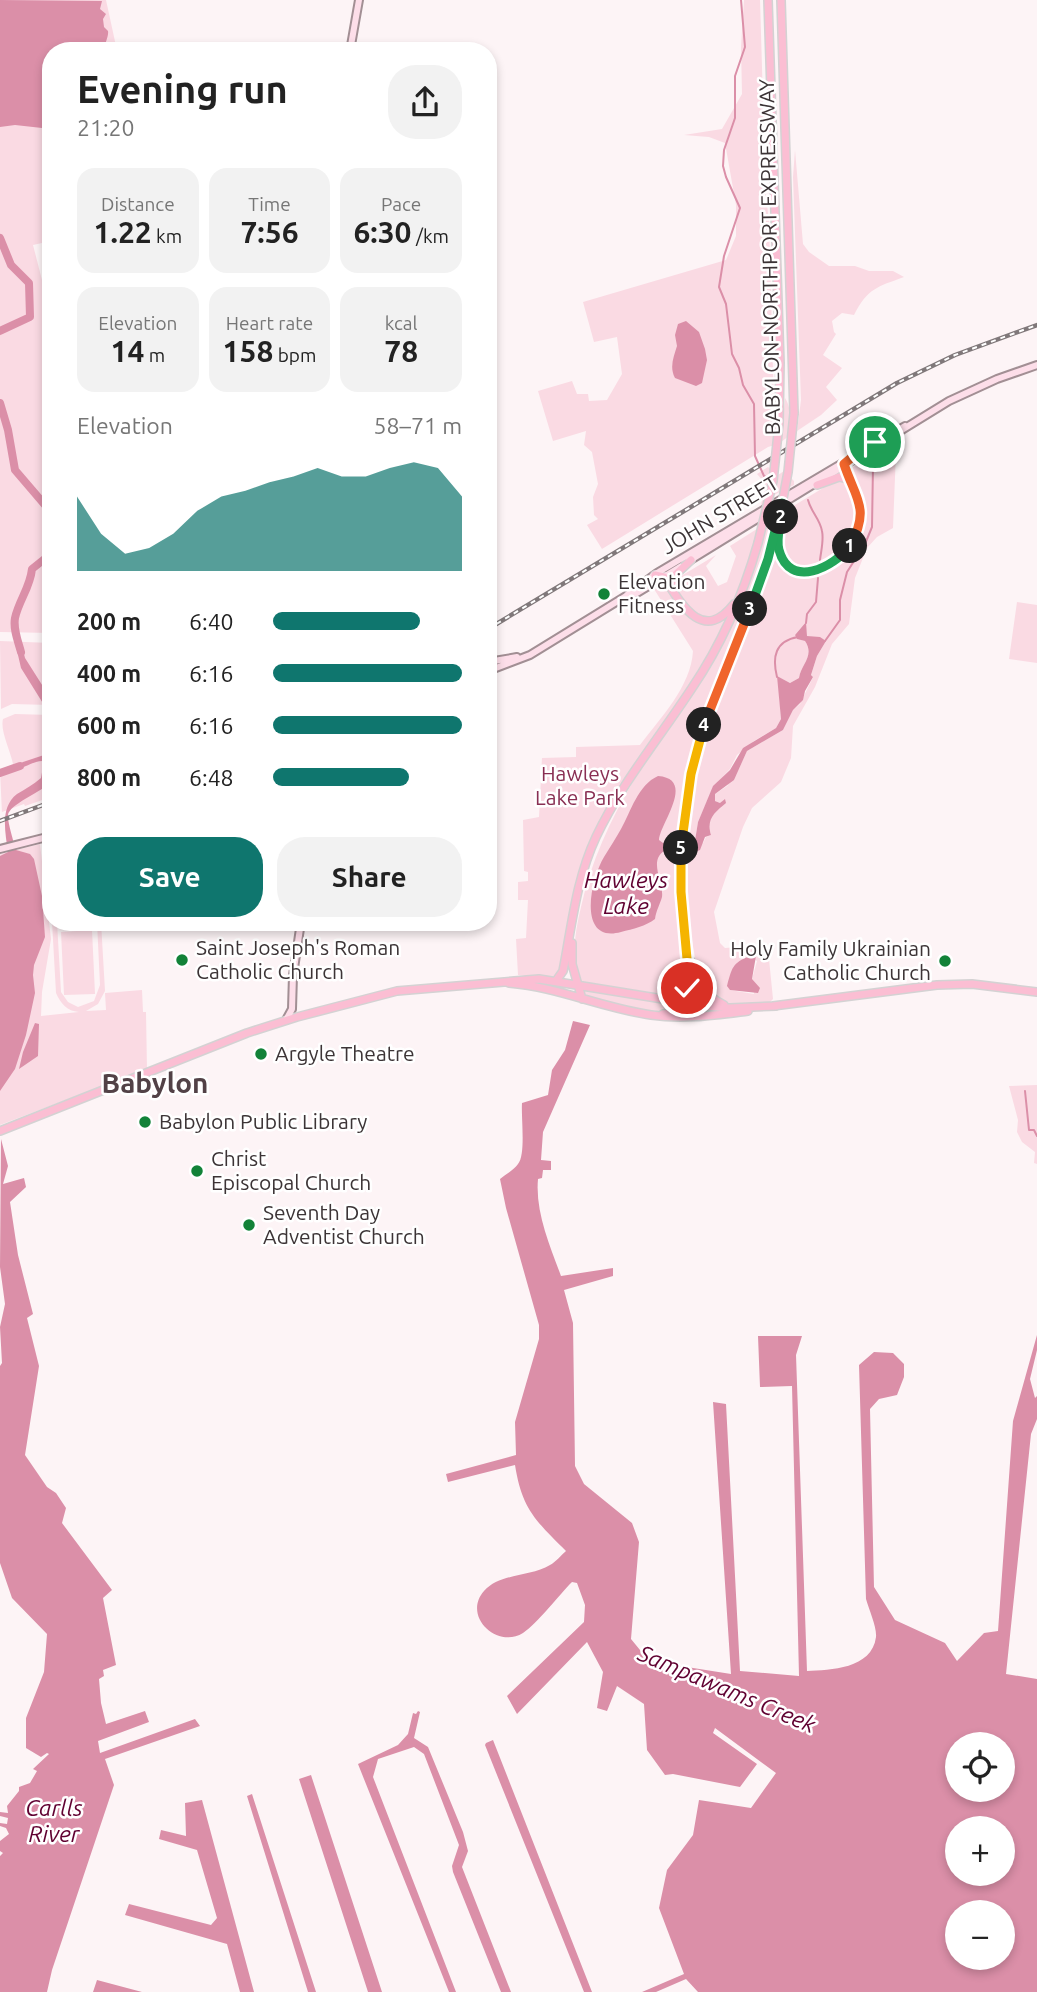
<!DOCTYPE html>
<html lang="en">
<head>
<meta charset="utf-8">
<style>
  :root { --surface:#fff; --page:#f2f2f2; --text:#222; --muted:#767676; --accent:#0f766e }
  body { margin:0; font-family:Ubuntu,sans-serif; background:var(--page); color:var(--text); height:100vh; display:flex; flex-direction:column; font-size:26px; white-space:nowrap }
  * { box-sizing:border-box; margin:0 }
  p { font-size:23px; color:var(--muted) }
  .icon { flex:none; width:38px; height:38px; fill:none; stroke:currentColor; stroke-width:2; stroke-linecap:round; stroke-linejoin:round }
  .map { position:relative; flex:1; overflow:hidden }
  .details { position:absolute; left:42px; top:42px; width:455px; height:889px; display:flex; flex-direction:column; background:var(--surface); border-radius:28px; box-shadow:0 4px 10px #0003 }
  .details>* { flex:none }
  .controls { position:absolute; left:945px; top:1732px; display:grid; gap:14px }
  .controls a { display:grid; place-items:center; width:70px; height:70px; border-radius:50%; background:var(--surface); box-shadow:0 4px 10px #0003; font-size:35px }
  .pin { position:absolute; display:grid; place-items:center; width:60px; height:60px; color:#fff; margin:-30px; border:4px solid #fff; border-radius:50%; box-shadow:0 2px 7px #0007 }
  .km { position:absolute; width:35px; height:35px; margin:-18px; border-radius:50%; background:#222; color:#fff; font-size:19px; line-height:35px; text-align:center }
  .round { display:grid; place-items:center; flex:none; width:74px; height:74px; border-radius:28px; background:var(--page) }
  .overview { display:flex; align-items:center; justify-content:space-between; height:119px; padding:0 35px }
  h1 { font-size:38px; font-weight:700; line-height:52px }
  .metrics { display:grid; grid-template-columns:repeat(3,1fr); gap:10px; height:119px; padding:7px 35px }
  .metrics div { display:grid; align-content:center; border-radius:18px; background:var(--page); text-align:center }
  .metrics b { font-size:30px; font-weight:700 }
  .metrics small { font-size:19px; font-weight:400 }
  .metrics p { font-size:19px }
  .chart { height:196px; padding:14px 35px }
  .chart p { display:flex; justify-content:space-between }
  .chart svg { width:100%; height:126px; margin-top:7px; fill:var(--accent); opacity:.7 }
  .cta { display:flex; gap:14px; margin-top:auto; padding:14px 35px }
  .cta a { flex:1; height:80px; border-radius:28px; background:var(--accent); color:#fff; font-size:28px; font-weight:700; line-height:80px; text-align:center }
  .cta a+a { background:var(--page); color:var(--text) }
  ul { padding:0 35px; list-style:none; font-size:23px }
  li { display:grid; grid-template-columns:112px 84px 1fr; align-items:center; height:52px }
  li i { height:18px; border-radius:9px; background:var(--accent) }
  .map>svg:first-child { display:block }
  .green { fill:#fadae3; fill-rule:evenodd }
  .water { fill:#db8fa8; fill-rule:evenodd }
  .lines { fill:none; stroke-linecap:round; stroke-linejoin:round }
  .stream { stroke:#db8fa8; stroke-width:2 }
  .river { stroke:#db8fa8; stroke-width:8 }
  .secondary-casing { stroke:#a28f94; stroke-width:10 }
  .primary-casing { stroke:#d4d2d3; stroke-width:10 }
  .secondary { stroke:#fddee9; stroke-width:6 }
  .primary { stroke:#fbbed3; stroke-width:7 }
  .rail-casing { stroke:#80787a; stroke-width:4.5 }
  .rail { stroke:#fff; stroke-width:2; stroke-dasharray:5; stroke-linecap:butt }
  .primary-bridge-casing { stroke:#d4d2d3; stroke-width:10; stroke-linecap:butt }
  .primary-bridge { stroke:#fbbed3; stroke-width:7 }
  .split-1-casing { stroke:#fff; stroke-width:14 }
  .split-2-casing { stroke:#fff; stroke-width:14 }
  .split-3-casing { stroke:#fff; stroke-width:14 }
  .split-4-casing { stroke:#fff; stroke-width:14 }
  .split-5-casing { stroke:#fff; stroke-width:14 }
  .split-6-casing { stroke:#fff; stroke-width:14 }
  .split-1 { stroke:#f0652b; stroke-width:9 }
  .split-2 { stroke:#22a559; stroke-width:9 }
  .split-3 { stroke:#22a559; stroke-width:9 }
  .split-4 { stroke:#f0652b; stroke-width:9 }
  .split-5 { stroke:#f5b400; stroke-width:9 }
  .split-6 { stroke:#f5b400; stroke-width:9 }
  .poi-dot { fill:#128238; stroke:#fff; stroke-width:2.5 }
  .labels { text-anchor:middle; stroke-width:5; stroke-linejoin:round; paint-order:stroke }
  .street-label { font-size:21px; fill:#3c3436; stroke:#fff }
  .poi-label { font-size:21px; fill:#3c3436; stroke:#fff; text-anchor:start }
  .park-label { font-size:21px; fill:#892f53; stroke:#fff }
  .water-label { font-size:23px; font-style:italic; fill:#600131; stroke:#fff }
  .district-label { font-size:28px; font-weight:bold; fill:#524146; stroke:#fff }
</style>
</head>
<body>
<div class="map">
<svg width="1037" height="1992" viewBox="0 0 1037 1992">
  <rect width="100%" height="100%" fill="#fdf4f6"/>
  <path class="green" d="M 0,0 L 106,0 L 116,46 L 115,51 L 51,51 L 51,241 L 33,245 L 51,315 L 51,633 L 0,632 Z
    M 744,0 L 760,0 L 764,135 L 760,143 L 769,222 L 775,445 L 768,447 L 602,549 L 587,525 L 598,519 L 594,515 L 593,497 L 598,484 L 592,452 L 584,445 L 586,431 L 553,441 L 538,391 L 572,381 L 577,394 L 588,394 L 589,401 L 607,400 L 622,374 L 617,337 L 594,342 L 583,302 L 726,260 L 736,236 L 736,205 L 725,143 L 709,137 L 684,135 L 722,129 L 742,94 L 741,47 Z
    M 795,150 L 803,244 L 809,252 L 829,266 L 855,266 L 869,271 L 893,271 L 904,277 C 877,287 868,288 854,315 L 842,313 L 832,321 L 834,332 L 836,334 L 823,355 L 842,368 L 826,387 L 837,400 L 821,415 L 797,431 L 801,400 L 793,177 Z
    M 785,398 C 792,409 791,423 789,436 L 781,442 Z
    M 888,445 L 895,446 L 896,452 L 893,528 L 877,537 L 867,548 L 855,578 L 849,624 L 832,644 L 815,687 L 793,726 L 791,758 L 781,782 L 752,808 L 743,827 L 714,912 L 720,943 L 725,948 L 763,945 L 768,949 L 773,999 L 770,1002 C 759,1003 745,1007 733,1006 C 698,1002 696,960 691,935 C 678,859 690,782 713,710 C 719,691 728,674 736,656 C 750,622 763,587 776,552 C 795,600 855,564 861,526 C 866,500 850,489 850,469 ZM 805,623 L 807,636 L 826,641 L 817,656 L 811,675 L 813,677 L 800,704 L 793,710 L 783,730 L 747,751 L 736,775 L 727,786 L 715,794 L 715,801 L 720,803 C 713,814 707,822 711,835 L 706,837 L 703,843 L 693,844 L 695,841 L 698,822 L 713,787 L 730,769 L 737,755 L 754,741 L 776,728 L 781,719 L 778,677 L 790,683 L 799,678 C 801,664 815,656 805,641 L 797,639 L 795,635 ZM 750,956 L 757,961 L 752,979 L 754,994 L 730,990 L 744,958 Z
    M 768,467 L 778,475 L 784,471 L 794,481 L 794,485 L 776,494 L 761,506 L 765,483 L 757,474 Z
    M 838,479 L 851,483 C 861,510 859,540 834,560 C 827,566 811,568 802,570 C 774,555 781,539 785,511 Z
    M 777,515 L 769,549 L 729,656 L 685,795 L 678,841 L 677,896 L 686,976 L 678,997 L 579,981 C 571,956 575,932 581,907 C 591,862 610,820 634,780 C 659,739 690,702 713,660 C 738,615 753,570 768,521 Z
    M 760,527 L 754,550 L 730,608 L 712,618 L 695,615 C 686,604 672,593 676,579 L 716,555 L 706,566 L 718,586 L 727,582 L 736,556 L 730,546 Z
    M 664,583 C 682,609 688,629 724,620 L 718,640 L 599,823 L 576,885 L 569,914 L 561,971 L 554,979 L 518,975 L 516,939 L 526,938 L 528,900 L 518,900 L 518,882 L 528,881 L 528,872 L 524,871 L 523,820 L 539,817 L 542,758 L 576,757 L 576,747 L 640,745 C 660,718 691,687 693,651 L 654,589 Z
    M 1017,602 L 1037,605 L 1037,663 L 1009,659 Z
    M 0,641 L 51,643 L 51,675 L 42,676 L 51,694 L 47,695 L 51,705 L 12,704 L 1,709 Z
    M 15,714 L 51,715 L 51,797 L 25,806 L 24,804 L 2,812 L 2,814 L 0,770 L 13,764 C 10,749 0,731 3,719 Z
    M 40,844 L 51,939 L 42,992 L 41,1016 L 79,1012 C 67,1011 61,1004 56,993 L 52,922 L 57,922 L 61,992 L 68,1002 L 78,1007 L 94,1001 L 100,985 L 97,922 L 101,922 L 105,991 L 98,1004 L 86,1011 L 106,1010 L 105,993 L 142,990 L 143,1012 L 146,1012 L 147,1069 L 0,1125 L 0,854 Z
    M 92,930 L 95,994 L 64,995 L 61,932 Z
    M 691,974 L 706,998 L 704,1003 L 686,1000 Z
    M 586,991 L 666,1002 L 669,1008 C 654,1018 603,1001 585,997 L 582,993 Z
    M 1037,1085 L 1037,1164 L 1034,1163 L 1035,1152 L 1022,1142 L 1017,1132 L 1018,1120 L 1009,1086 Z"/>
  <path class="water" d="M 0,0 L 102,1 L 100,9 L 106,14 L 103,19 L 104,27 L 108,31 C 109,37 103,46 105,51 L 51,51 L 51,129 L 15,125 L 0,127 Z
    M 686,321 L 699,332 L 705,349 L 707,360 L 702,383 L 696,386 L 675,378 C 669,367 674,356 677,346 L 675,335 L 678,324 Z
    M 806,622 L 807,636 L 820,637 L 826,641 L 817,656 L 811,675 L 813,677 L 805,691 L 803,700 L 793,710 L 783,730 L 747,751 L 734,780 L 715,794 L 715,801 L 720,803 L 725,799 L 726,803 C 715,812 706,819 711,835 L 705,837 L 700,850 L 693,853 L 698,822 L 713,786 L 730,770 L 743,748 L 776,728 L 781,719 L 777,676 L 790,683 L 799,678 C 801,664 815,656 805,641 L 797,639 L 795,635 Z
    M 15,642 L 21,642 L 25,658 L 44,688 L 49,705 L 44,705 L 21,668 Z
    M 51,741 L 49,784 C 40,792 9,805 8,815 C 7,820 14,843 16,850 L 30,854 L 34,859 L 42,896 L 45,937 L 34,965 L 33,975 L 35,993 L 26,1035 L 15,1069 L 0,1091 L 0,856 L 8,852 C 5,831 0,807 17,794 C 25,789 33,785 41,778 L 44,761 C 32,760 25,770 12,769 L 23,762 L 47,754 Z
    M 658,776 C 697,779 659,825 659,840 L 663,843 L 668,840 L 668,849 C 646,858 664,881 662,897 C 660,904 656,911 655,919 C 646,926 633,929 621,932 C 577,944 590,880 604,857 C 610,847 616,838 621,829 C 631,811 638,785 658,776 Z
    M 750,956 L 756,956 L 752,979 L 760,988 L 758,993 L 730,990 L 727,986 C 732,968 732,963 750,956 Z
    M 573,1021 L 590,1025 L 543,1132 L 541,1160 L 551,1161 L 551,1170 L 543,1170 L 542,1178 L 538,1179 C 535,1212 550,1246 561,1276 L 613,1268 L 613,1276 L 564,1290 L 573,1323 L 575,1466 L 584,1484 L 632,1523 L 639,1542 L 631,1639 L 649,1661 L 731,1674 L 713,1402 L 726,1404 L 740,1671 L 799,1676 L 792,1386 L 760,1387 L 758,1336 L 802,1336 L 796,1355 L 807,1671 C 830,1670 872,1669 876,1637 C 877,1627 869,1610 866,1599 L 859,1365 L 874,1352 L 893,1353 L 904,1364 L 904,1377 L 897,1395 L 879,1399 L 870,1409 L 874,1587 L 895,1620 L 945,1643 L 957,1661 L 984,1633 L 998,1631 L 1013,1421 L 1037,1335 L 1037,1350 L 1030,1379 L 1035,1398 L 1037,1396 L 1037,1419 L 1031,1434 L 1006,1674 L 1037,1679 L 1037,1992 L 698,1992 L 686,1979 L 656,1992 L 642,1992 L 684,1974 L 659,1908 L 667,1870 L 693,1835 L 699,1800 L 751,1808 L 776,1773 L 715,1728 L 713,1733 L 757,1764 L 740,1787 L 673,1774 L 665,1775 L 647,1750 L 644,1704 L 617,1686 L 607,1711 L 597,1708 L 603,1672 L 587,1642 L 517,1714 L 507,1696 L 584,1622 L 585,1605 L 577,1583 L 572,1582 C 559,1595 537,1624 523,1633 C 497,1649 462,1616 484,1591 C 500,1573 530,1577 550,1565 C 556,1562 561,1555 566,1551 C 535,1520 522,1509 515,1465 L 448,1482 L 446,1474 L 516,1455 L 515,1422 L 539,1339 L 539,1325 L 506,1208 L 500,1179 C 506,1174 514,1170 518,1164 C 526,1155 521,1117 522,1103 L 548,1095 L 552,1070 L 565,1050 ZM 957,1745 L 1003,1745 L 1003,1790 L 957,1790 ZM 957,1829 L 1003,1829 L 1003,1874 L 957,1874 ZM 957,1913 L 1003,1913 L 1003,1958 L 957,1958 Z
    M 35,1023 L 39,1024 L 38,1056 L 19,1069 L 23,1052 Z
    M 1,1139 L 8,1166 L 3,1184 L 24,1178 L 26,1187 L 10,1202 L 18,1255 L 33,1314 L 27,1318 L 39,1366 L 25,1455 L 47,1487 L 56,1493 L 66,1508 L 62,1523 L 112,1590 L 103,1598 L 116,1665 L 103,1670 L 104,1676 L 99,1679 L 101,1703 L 106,1724 L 145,1711 L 149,1722 L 98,1741 L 100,1753 L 195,1719 L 200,1726 L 105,1759 L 114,1785 L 52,1970 L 47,1992 L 0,1992 L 0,1856 L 3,1853 L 0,1851 L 0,1841 L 9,1834 L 6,1828 L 0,1826 L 0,1823 L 7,1824 L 8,1818 L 0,1816 L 0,1812 L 8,1813 L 7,1806 L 19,1791 L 19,1787 L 30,1783 L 37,1771 L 33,1769 L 49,1754 L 47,1753 L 41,1757 L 26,1748 L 26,1718 L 44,1672 L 47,1634 L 12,1598 L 0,1563 L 0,1366 L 2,1363 L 0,1327 L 5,1304 L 0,1267 Z
    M 418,1711 L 420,1712 L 414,1738 L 428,1747 L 463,1832 L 468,1851 L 462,1867 L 511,1992 L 501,1992 L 453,1872 L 452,1866 L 459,1845 L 424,1754 L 414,1747 L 378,1759 L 373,1777 L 456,1992 L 449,1992 L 358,1764 L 398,1745 L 408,1734 L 413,1713 L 416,1714 Z
    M 493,1740 L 592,1992 L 584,1992 L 485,1745 L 486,1743 Z
    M 311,1775 L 382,1992 L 368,1992 L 299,1779 Z
    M 252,1794 L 316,1992 L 308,1992 L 247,1796 Z
    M 202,1800 L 254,1992 L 240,1992 L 227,1944 L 125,1915 L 129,1904 L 211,1925 L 217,1918 L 197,1850 L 159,1839 L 161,1830 L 186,1836 L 185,1803 Z
    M 97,1980 L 142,1992 L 93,1992 Z"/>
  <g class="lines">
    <path class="stream" d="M 741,0 L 745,47 L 735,76 L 735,118 L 724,150 L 723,166 L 726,177 L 740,208 L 724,256 L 719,287 L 726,304 L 732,354 L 739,368 L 743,385 L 754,404 L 755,456 L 764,476 L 770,479
      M 808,500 C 811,512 820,519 822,531 C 824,540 821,551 820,560
      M 806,623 L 807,614 L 816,602 L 818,578
      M 825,641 L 840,620 L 840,600 L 847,572 L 865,544 L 872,527 L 873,466 L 884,456
      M 777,677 C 772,657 775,641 798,637
      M 1025,1091 L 1029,1130 L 1034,1130 L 1037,1136"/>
    <path class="river" d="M 0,238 L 11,265 L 29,283 L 30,317 L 0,331
      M 0,403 L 8,430 L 15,470 L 51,512
      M 21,652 C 18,641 13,629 15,618 C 19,600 30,588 32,569 L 47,557 L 51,548
      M 0,773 L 20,766"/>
    <defs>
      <path id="secondary" d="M 350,51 L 359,0
        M 689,561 L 949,401 L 997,379 L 1037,365
        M 627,595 L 657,573 L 905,426
        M 488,662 L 517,657
        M 488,671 L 530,655 L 626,596 L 637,593 L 680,567
        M 0,849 L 51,836
        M 286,1020 L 292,1009 L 293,975 L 301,922"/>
      <path id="primary" d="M 768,0 L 780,363 L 779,424
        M 781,0 L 794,413
        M 817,485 L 839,477 L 852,480
        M 778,536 C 770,602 871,567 859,501 C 857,488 849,477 844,466 L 857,453
        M 655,575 L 664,577 C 680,602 702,645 734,604
        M 672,589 L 676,574 L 691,560
        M 572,943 L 572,964 L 582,999
        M 691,961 C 696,981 705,996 724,1005
        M 556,981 L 563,971 C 572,925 576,880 596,837 C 621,784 660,737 692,688 C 722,644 743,595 758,543
        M 509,983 C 558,987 602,1008 651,1015 C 683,1020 716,1015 748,1011
        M 773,1006 L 937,985 L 972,984 L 1037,992
        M 663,1014 L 670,1013 L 679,1006 L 688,979 L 681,862 L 684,820 L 693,764 L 708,712 L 761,581 L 778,525
        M 0,1131 L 247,1033 L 297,1017 L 397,991 L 539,979 L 706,1006 L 730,1008 L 776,1006"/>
    </defs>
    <use href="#secondary" class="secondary-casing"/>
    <use href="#primary" class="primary-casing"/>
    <use href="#secondary" class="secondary"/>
    <use href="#primary" class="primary"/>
    <defs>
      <path id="rail" d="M 488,629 L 897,383 L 955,355 L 1037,325
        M 0,821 L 51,802"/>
    </defs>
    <use href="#rail" class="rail-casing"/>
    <use href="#rail" class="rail"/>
    <defs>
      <path id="primary-bridge" d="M 778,525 L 788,472 L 794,413
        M 758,543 L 773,481 L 779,424"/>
    </defs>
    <use href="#primary-bridge" class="primary-bridge-casing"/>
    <use href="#primary-bridge" class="primary-bridge"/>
  </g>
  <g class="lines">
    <defs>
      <path id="split-1" d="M 850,546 C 871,508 855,498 844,464 L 857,453 L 875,442"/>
      <path id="split-2" d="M 781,517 C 780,528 776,540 779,550 C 790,590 834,567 850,546"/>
      <path id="split-3" d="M 750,609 L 768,559 L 782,503 L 781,517"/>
      <path id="split-4" d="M 704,725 L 750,609"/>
      <path id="split-5" d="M 681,848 L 691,774 L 704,725"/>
      <path id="split-6" d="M 681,848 L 681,892 L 688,970 L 687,988"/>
    </defs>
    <use href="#split-1" class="split-1-casing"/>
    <use href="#split-2" class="split-2-casing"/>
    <use href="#split-3" class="split-3-casing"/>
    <use href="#split-4" class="split-4-casing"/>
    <use href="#split-5" class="split-5-casing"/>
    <use href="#split-6" class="split-6-casing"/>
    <use href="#split-1" class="split-1"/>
    <use href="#split-2" class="split-2"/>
    <use href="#split-3" class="split-3"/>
    <use href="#split-4" class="split-4"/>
    <use href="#split-5" class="split-5"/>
    <use href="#split-6" class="split-6"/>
  </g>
  <g class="poi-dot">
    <circle cx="604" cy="594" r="7"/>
    <circle cx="182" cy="960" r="7"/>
    <circle cx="945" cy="961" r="7"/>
    <circle cx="261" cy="1054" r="7"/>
    <circle cx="145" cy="1122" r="7"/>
    <circle cx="197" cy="1171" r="7"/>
    <circle cx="249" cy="1225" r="7"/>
  </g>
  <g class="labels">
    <g class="street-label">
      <text transform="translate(770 257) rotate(-91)" y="7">BABYLON-NORTHPORT EXPRESSWAY</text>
      <text transform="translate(720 515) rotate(-31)" y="7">JOHN STREET</text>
    </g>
    <g class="poi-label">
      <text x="618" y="589">Elevation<tspan x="618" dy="24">Fitness</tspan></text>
      <text x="196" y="955">Saint Joseph's Roman<tspan x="196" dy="24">Catholic Church</tspan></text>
      <text x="931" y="956" text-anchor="end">Holy Family Ukrainian<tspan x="931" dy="24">Catholic Church</tspan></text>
      <text x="275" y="1061">Argyle Theatre</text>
      <text x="159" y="1129">Babylon Public Library</text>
      <text x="211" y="1166">Christ<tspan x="211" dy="24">Episcopal Church</tspan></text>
      <text x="263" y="1220">Seventh Day<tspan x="263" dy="24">Adventist Church</tspan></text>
    </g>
    <g class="park-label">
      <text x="580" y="781">Hawleys<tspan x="580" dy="24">Lake Park</tspan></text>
    </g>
    <g class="water-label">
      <text x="626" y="888">Hawleys<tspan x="626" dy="26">Lake</tspan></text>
      <text transform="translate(727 1689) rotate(23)" y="8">Sampawams Creek</text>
      <text x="54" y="1816">Carlls<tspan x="54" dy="26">River</tspan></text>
    </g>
    <g class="district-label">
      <text x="155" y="1093">Babylon</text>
    </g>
  </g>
</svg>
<div class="controls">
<a><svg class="icon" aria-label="locate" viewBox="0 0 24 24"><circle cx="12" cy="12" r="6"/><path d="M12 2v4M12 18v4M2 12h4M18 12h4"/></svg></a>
<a>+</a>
<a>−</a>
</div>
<div class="pin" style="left:875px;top:442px;background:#1e9e55"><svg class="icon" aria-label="arrive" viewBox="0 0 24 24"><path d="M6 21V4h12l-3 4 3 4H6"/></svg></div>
<div class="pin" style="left:687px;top:988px;background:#d93025"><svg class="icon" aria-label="check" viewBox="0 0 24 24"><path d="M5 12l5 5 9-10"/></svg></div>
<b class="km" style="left:850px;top:546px">1</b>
<b class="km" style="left:781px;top:517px">2</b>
<b class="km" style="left:750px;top:609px">3</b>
<b class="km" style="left:704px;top:725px">4</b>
<b class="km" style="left:681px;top:848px">5</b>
<section class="details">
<div class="overview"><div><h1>Evening run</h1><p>21:20</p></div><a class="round"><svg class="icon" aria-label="share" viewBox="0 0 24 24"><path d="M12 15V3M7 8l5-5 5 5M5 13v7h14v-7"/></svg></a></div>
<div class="metrics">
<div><p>Distance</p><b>1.22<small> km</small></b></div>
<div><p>Time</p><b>7:56</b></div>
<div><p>Pace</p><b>6:30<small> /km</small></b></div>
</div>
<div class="metrics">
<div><p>Elevation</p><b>14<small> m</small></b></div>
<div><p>Heart rate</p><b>158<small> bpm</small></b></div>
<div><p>kcal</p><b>78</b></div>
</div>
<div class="chart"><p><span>Elevation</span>58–71 m</p>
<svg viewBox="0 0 160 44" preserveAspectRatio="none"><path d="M0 44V18L10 31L20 38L30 36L40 31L50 23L60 18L70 16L80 13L90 11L100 8L110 11L120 11L130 8L140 6L150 8L160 18V44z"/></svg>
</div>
<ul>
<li><b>200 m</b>6:40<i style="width:78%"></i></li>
<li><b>400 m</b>6:16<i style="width:100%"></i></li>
<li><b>600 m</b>6:16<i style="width:100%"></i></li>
<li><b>800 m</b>6:48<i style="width:72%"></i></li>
</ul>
<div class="cta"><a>Save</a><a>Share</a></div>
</section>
</div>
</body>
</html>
